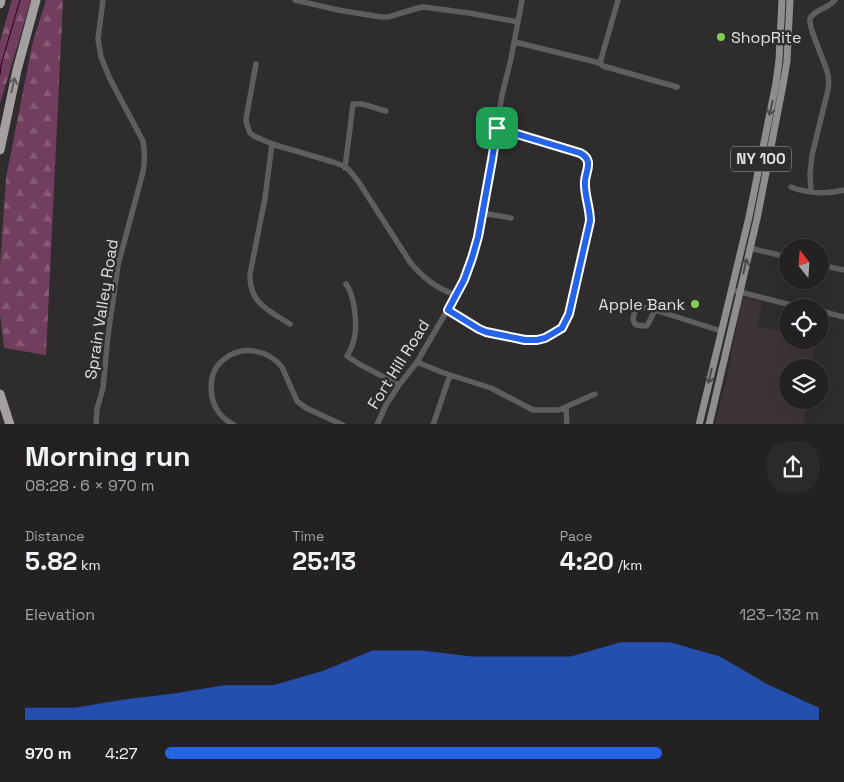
<!DOCTYPE html>
<html lang="en">
<head>
<meta charset="utf-8">
<style>
  :root { --surface:#232122; --page:#2b292a; --text:#f1f3f6; --muted:#a3a3a5; --line:#403e40; --accent:#2563eb }
  body { margin:0; font-family:"Space Grotesk",sans-serif; background:var(--page); color:var(--text); height:100vh; display:flex; flex-direction:column; font-size:19px; white-space:nowrap }
  * { box-sizing:border-box; margin:0 }
  p { font-size:16px; color:var(--muted) }
  .icon { flex:none; width:28px; height:28px; fill:none; stroke:currentColor; stroke-width:2; stroke-linecap:round; stroke-linejoin:round }
  .map { position:relative; height:424px; overflow:hidden }
  .side { display:flex; flex-direction:column; background:var(--surface); flex:1 }
  .side>* { flex:none }
  .needle { width:32px; rotate:343deg }
  .controls { position:absolute; left:779px; top:239px; display:grid; gap:10px }
  .controls a { display:grid; place-items:center; width:50px; height:50px; border-radius:50%; background:var(--surface); box-shadow:0 5px 20px #0002,0 0 0 1px var(--line); font-size:25px }
  .pin { position:absolute; display:grid; place-items:center; width:42px; height:42px; color:#fff; margin:-21px; border-radius:10px; box-shadow:0 2px 8px #0006 }
  .round { display:grid; place-items:center; flex:none; width:52px; height:52px; border-radius:20px; background:var(--page) }
  .head { display:flex; align-items:center; justify-content:space-between; height:85px; padding:0 25px }
  h1 { font-size:28px; font-weight:600; line-height:38px }
  .stats { display:grid; grid-template-columns:repeat(3,1fr); gap:8px; height:85px; padding:5px 25px }
  .stats div { display:grid; align-content:center }
  .stats b { font-size:25px; font-weight:600 }
  .stats small { font-size:14px; font-weight:400 }
  .stats p { font-size:14px }
  .chart { height:140px; padding:10px 25px }
  .chart p { display:flex; justify-content:space-between }
  .chart svg { width:100%; height:90px; margin-top:5px; fill:var(--accent); opacity:.7 }
  ul { padding:0 25px; list-style:none; font-size:16px }
  li { display:grid; grid-template-columns:80px 60px 1fr; align-items:center; height:38px }
  li i { height:12px; border-radius:6px; background:var(--accent) }
  .map>svg:first-child { display:block }
  .built { fill:#3d3439 }
  .forest { fill:url(#forest-firs) }
  .lines { fill:none; stroke-linecap:round; stroke-linejoin:round }
  .stream { stroke:#28001a; stroke-width:1 }
  .minor { stroke:#5f5e5e; stroke-width:5.5 }
  .major { stroke:#908d8f; stroke-width:7 }
  .highway { stroke:#a4a0a2; stroke-width:9 }
  .oneway { stroke:#5e5a5c }
  .oneway2 { stroke:#4c494b }
  .route-casing { stroke:#fff; stroke-width:10 }
  .route { stroke:#2563eb; stroke-width:6 }
  .poi-dot { fill:#84cf4d; stroke:#2f2c2e; stroke-width:2 }
  .labels { text-anchor:middle; stroke-width:5; stroke-linejoin:round; paint-order:stroke }
  .shield { fill:#2f2c2e; stroke:#acaaab; stroke-width:1 }
  .shield-label { font-size:15px; font-weight:bold; fill:#e2e0e1 }
  .poi-label { font-size:16px; fill:#e2e0e1; stroke:#2f2c2e; text-anchor:start }
  .street-label { font-size:16px; fill:#e2e0e1; stroke:#2f2c2e }
</style>
</head>
<body>
<div class="map">
<svg width="844" height="425" viewBox="0 0 844 425">
  <defs>
    <pattern id="forest-firs" width="22" height="20" patternUnits="userSpaceOnUse" patternTransform="scale(1.25)"><rect width="22" height="20" fill="#723e5d"/><path d="M5 1l3.5 6h-7zM16 11l3.5 6h-7z" fill="#865a74"/></pattern>
  </defs>
  <rect width="100%" height="100%" fill="#2f2c2e"/>
  <path class="built" d="M 742,298 L 762,302 L 757,327 L 787,332 L 788,340 L 814,340 L 813,367 L 788,368 L 788,400 L 808,400 L 804,424 L 715,425 L 727,378 Z"/>
  <path class="forest" d="M 12,0 L 31,0 L 0,104 L 0,41 Z
    M 46,0 L 63,0 L 46,355 L 4,348 L 0,314 L 0,267 L 6,178 L 32,45 Z"/>
  <g class="lines">
    <path class="stream" d="M 0,75 L 1,65 L 20,0"/>
    <path class="minor" d="M 295,0 L 338,10 L 381,17 L 388,17 L 418,8 L 423,7 L 469,13 L 518,22
      M 515,42 L 600,63 L 603,66 L 677,87
      M 600,63 L 618,0
      M 256,64 L 246,119 L 247,125 L 250,133 L 254,136 L 272,144 L 333,162 L 344,166 L 349,170 L 358,181 L 410,262 C 422,277 437,289 456,295
      M 272,144 L 265,198 L 250,274 C 249,303 268,310 290,324
      M 345,168 L 353,104 L 362,104 L 386,111
      M 791,187 C 806,193 827,195 844,190
      M 811,191 L 810,174 L 812,155 L 828,90 C 829,84 829,77 827,71 C 824,61 808,26 810,19 C 812,11 829,8 835,0
      M 482,213 L 511,218
      M 749,248 L 788,257
      M 820,265 L 844,270
      M 346,284 C 354,294 357,321 355,334 C 354,342 351,350 347,356 L 359,364 L 399,385
      M 732,290 L 803,308
      M 448,309 L 479,329 L 486,332 L 525,340 L 537,340 L 545,338 L 552,334 L 562,328 L 569,314 L 590,221 C 590,207 584,195 585,182 C 585,175 589,169 588,162 C 587,157 584,155 580,153 L 497,127
      M 655,310 L 648,324 L 646,326 L 636,325 C 631,320 634,314 636,309 L 642,307 L 655,310 L 721,331
      M 820,311 L 844,317
      M 417,362 L 441,372 L 491,388 L 533,410 L 559,410 L 595,394
      M 566,408 L 567,425
      M 96,425 L 97,409 L 103,388 L 108,335 L 118,265 L 143,172 C 145,161 145,152 143,141 L 110,79 L 101,57 L 98,39 L 103,0
      M 234,425 C 231,423 227,421 224,418 C 208,404 206,374 223,360 C 242,344 268,350 282,367 L 297,401 L 306,408 L 343,425
      M 377,425 L 386,405 L 399,385 L 417,362 L 448,309 L 464,280 L 472,258 L 478,237 L 492,160 L 502,95 L 511,59 L 522,0
      M 433,425 L 450,375"/>
    <path class="major" d="M 699,425 L 749,217 L 776,83 L 779,60 L 782,0
      M 709,425 L 757,219 L 783,85 L 787,61 L 790,0"/>
    <path class="highway" d="M 0,4 L 1,0
      M 0,150 L 17,70 L 36,0
      M 0,394 L 10,425"/>
  </g>
  <defs><path id="oneway-shaft" d="M-6 0H5M1.5-3L5.5 0L1.5 3" fill="none" stroke-width="1.6" stroke-linecap="round" stroke-linejoin="round" transform="scale(1.25)"/></defs>
  <use class="oneway" href="#oneway-shaft" transform="translate(13 85) rotate(-77)"/>
  <g class="oneway2">
    <use href="#oneway-shaft" transform="translate(771 108) rotate(102)"/>
    <use href="#oneway-shaft" transform="translate(745 266) rotate(-77)"/>
    <use href="#oneway-shaft" transform="translate(710 376) rotate(103)"/>
  </g>
  <g class="lines">
    <defs>
      <path id="route" d="M 497,128 L 580,153 C 584,155 587,157 588,162 C 589,169 585,175 585,182 C 584,194 590,207 590,221 L 569,314 L 562,328 L 552,334 L 545,338 L 537,340 L 525,340 L 486,332 L 479,329 L 448,310 L 464,280 L 472,258 L 478,237 L 492,160 Z"/>
    </defs>
    <use href="#route" class="route-casing"/>
    <use href="#route" class="route"/>
  </g>
  <g class="poi-dot">
    <circle cx="721" cy="37" r="5"/>
    <circle cx="695" cy="304" r="5"/>
  </g>
  <g class="labels">
    <rect class="shield" x="731" y="146.5" width="60" height="25" rx="4"/>
    <g class="shield-label">
      <text x="761" y="164">NY 100</text>
    </g>
    <g class="poi-label">
      <text x="731" y="43">ShopRite</text>
      <text x="685" y="310" text-anchor="end">Apple Bank</text>
    </g>
    <g class="street-label">
      <text transform="translate(101 309) rotate(-81)" y="6">Sprain Valley Road</text>
      <text transform="translate(398 364) rotate(-58)" y="6">Fort Hill Road</text>
    </g>
  </g>
</svg>
<div class="controls">
<a><svg class="needle" viewBox="-14 -14 28 28"><path d="M0-13l5 13h-10z" fill="#e53935"/><path d="M0 13l5-13h-10z" fill="#a3a3a5"/></svg></a>
<a><svg class="icon" aria-label="locate" viewBox="0 0 24 24"><circle cx="12" cy="12" r="6"/><path d="M12 2v4M12 18v4M2 12h4M18 12h4"/></svg></a>
<a><svg class="icon" aria-label="layers" viewBox="0 0 24 24"><path d="M12 4l9 5-9 5-9-5zM3 14l9 5 9-5"/></svg></a>
</div>
<div class="pin" style="left:497px;top:128px;background:#1e9e55"><svg class="icon" aria-label="arrive" viewBox="0 0 24 24"><path d="M6 21V4h12l-3 4 3 4H6"/></svg></div>
</div>
<section class="side">
<div class="head"><div><h1>Morning run</h1><p>08:28 · 6 × 970 m</p></div><a class="round"><svg class="icon" aria-label="share" viewBox="0 0 24 24"><path d="M12 15V3M7 8l5-5 5 5M5 13v7h14v-7"/></svg></a></div>
<div class="stats">
<div><p>Distance</p><b>5.82<small> km</small></b></div>
<div><p>Time</p><b>25:13</b></div>
<div><p>Pace</p><b>4:20<small> /km</small></b></div>
</div>
<div class="chart"><p><span>Elevation</span>123–132 m</p>
<svg viewBox="0 0 160 44" preserveAspectRatio="none"><path d="M0 44V38L10 38L20 34L30 31L40 27L50 27L60 20L70 10L80 10L90 13L100 13L110 13L120 6L130 6L140 13L150 27L160 38V44z"/></svg>
</div>
<ul>
<li><b>970 m</b>4:27<i style="width:76%"></i></li>
</ul>
</section>
</body>
</html>
